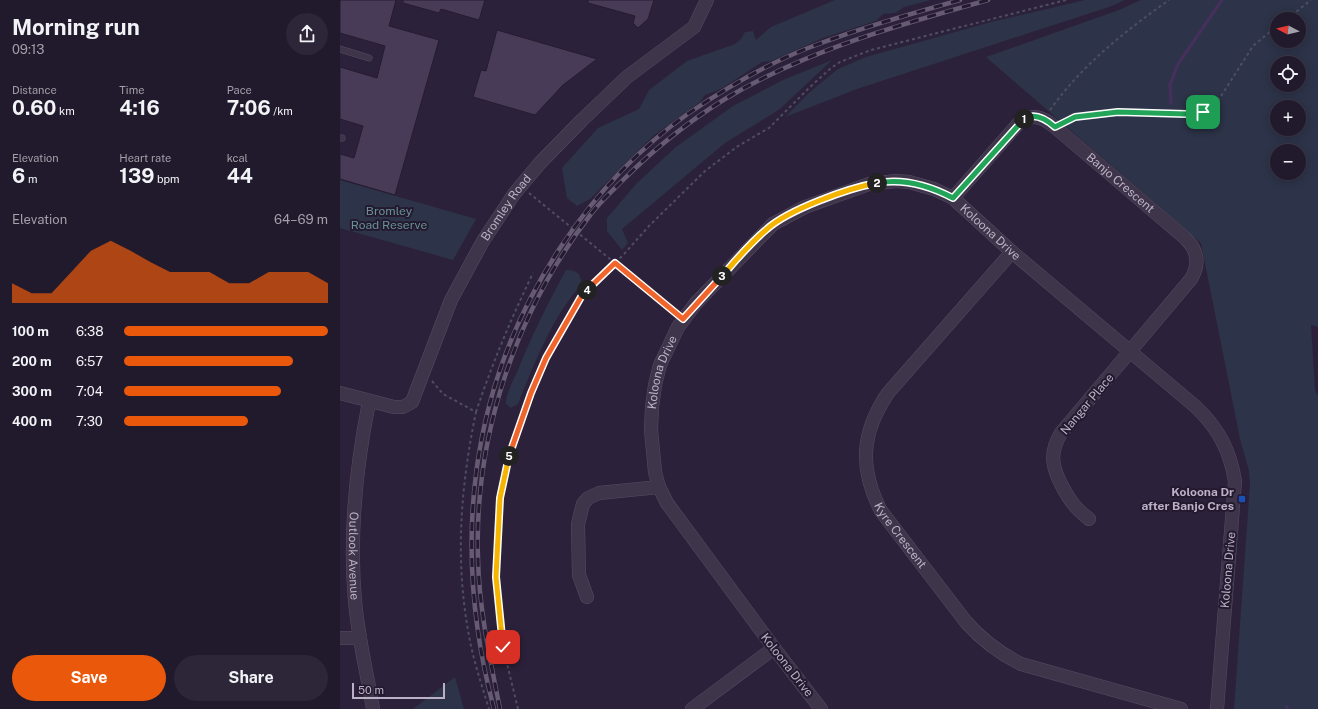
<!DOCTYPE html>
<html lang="en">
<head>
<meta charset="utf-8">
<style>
  :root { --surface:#21192c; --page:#2d2638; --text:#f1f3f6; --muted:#a2a0a9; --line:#3e3848; --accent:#ea580c }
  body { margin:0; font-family:"Public Sans",sans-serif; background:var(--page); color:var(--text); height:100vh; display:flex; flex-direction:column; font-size:15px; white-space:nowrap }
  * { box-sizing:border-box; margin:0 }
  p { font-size:13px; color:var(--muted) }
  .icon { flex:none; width:22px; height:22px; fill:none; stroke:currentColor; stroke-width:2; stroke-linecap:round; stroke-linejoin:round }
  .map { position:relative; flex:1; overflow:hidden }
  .sheet { display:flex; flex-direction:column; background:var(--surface); width:340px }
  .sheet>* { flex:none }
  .needle { width:26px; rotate:277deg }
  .fabs { position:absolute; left:930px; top:12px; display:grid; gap:8px }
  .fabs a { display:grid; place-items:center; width:36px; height:36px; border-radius:50%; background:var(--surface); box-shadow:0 2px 10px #0003,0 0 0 1px var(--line); font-size:20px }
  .scale { position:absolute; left:12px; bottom:10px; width:93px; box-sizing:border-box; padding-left:4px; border:2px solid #bbb0c6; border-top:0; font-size:11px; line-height:14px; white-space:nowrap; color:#bbb0c6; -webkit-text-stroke:3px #241a2f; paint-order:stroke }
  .pin { position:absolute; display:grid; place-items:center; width:34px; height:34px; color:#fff; margin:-17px; border-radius:8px; box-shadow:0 2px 6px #0006 }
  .km { position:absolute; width:20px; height:20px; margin:-10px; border-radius:50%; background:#222; color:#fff; font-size:11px; line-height:20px; text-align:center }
  .round { display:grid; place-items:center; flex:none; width:42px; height:42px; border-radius:21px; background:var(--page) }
  .head { display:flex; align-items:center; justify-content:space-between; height:68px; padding:0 12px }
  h1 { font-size:22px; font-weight:700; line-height:30px }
  .stats { display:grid; grid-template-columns:repeat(3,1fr); gap:6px; height:68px; padding:4px 12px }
  .stats div { display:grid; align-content:center }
  .stats b { font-size:20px; font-weight:700 }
  .stats small { font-size:11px; font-weight:400 }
  .stats p { font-size:11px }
  .chart { height:112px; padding:8px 12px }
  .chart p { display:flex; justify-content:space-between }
  .chart svg { width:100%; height:72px; margin-top:4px; fill:var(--accent); opacity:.7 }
  .button { display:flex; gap:8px; margin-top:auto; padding:8px 12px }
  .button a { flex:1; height:46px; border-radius:24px; background:var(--accent); color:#fff; font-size:16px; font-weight:700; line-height:46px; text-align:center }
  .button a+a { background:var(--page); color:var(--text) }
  ul { padding:0 12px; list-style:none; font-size:13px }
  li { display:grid; grid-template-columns:64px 48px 1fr; align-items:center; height:30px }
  li i { height:10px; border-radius:5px; background:var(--accent) }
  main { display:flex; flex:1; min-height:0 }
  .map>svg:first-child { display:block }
  .green { fill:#2d3348; fill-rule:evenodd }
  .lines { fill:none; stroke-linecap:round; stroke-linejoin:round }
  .stream { stroke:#43305b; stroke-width:3.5 }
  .building { fill:#483b58; stroke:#261c31 }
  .lane-casing { stroke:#574d62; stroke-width:7 }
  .street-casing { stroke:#574d62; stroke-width:14 }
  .path { stroke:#4e4d63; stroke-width:2; stroke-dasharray:3 3; stroke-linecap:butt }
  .lane { stroke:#3f354a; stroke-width:6 }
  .street { stroke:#3f354a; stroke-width:13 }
  .rail-casing { stroke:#675b74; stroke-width:4.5 }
  .rail { stroke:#241a2f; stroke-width:3; stroke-dasharray:9; stroke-linecap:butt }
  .split-1-casing { stroke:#fff; stroke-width:8 }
  .split-2-casing { stroke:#fff; stroke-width:8 }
  .split-3-casing { stroke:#fff; stroke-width:8 }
  .split-4-casing { stroke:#fff; stroke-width:8 }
  .split-5-casing { stroke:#fff; stroke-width:8 }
  .split-6-casing { stroke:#fff; stroke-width:8 }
  .split-1 { stroke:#22a559; stroke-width:5 }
  .split-2 { stroke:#22a559; stroke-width:5 }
  .split-3 { stroke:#f5b400; stroke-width:5 }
  .split-4 { stroke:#f0652b; stroke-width:5 }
  .split-5 { stroke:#f0652b; stroke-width:5 }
  .split-6 { stroke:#f5b400; stroke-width:5 }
  .transit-dot { fill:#1a4fb4; stroke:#241a2f; stroke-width:1.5 }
  .labels { text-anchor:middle; stroke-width:4; stroke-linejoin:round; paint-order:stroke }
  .street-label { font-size:12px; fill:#bbb0c6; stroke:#241a2f }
  .park-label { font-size:12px; fill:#679297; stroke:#241a2f }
  .poi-label { font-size:12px; font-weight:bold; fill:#bbb0c6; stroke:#241a2f; text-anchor:end }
</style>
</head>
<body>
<main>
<section class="sheet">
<div class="head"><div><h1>Morning run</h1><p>09:13</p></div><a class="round"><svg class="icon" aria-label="share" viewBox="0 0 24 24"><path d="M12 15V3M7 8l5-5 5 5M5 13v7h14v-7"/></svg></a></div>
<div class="stats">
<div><p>Distance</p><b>0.60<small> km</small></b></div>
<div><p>Time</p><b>4:16</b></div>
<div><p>Pace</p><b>7:06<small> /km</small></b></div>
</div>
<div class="stats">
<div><p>Elevation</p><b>6<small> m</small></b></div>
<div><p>Heart rate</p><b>139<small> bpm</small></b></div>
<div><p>kcal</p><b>44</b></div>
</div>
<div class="chart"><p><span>Elevation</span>64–69 m</p>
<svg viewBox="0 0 160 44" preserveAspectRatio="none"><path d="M0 44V32L10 38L20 38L30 25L40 12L50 6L60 12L70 19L80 25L90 25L100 25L110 32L120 32L130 25L140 25L150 25L160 32V44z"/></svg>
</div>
<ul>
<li><b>100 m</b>6:38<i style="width:100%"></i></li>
<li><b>200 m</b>6:57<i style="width:83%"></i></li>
<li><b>300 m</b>7:04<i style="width:77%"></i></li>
<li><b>400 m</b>7:30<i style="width:61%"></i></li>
</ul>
<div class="button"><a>Save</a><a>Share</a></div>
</section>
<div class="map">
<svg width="978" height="709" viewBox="0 0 978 709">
  <rect width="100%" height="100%" fill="#2c213a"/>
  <path class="green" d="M 495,0 L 591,0 L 564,7 L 555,13 L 543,14 L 536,21 L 483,38 L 431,61 L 422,62 L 381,89 L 365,95 L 360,102 L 313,136 L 250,199 L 237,206 L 227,198 L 222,168 L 258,128 L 299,109 L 309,90 L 347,61 L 395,44 L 401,39 L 405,32 L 413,31 L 416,40 L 431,27 Z
    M 745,0 L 785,0 L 769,7 L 517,89 L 445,117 L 471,91 L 498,69 L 526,57 L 651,22 Z
    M 801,0 L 978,0 L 978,327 L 971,325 L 975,390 L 978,396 L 978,709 L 894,709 L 910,484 L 909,471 L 900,439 L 861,243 L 646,57 L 779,10 ZM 937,19 L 959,19 L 959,41 L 937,41 ZM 937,63 L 959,63 L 959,85 L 937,85 ZM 937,107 L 959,107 L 959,129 L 937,129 ZM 937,151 L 959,151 L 959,173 L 937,173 Z
    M 492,60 L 440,109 L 385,143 L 282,229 L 288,243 L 282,250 L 267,231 L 267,218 L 297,183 L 336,147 L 393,106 L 443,80 Z
    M 0,180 L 136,219 L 113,260 L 0,228 Z
    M 226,270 C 237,270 240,273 242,284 C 213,315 194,364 178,404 L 171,408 L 166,404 C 166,393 172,383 177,372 C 191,337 208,303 226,270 Z
    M 115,677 L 124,709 L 73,709 Z"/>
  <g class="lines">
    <path class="stream" d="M 831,103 L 830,85 L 838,64 L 882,0
      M 947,709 L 947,707"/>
  </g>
  <path class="building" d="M 0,0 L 56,0 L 49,26 L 99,40 L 55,195 L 0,179 L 0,154 L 14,158 L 23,126 L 0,119 L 0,67 L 37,78 L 45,46 L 0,33 Z
    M 63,0 L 145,0 L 139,20 L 101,9 L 99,13 L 63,3 Z
    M 248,0 L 314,0 L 308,19 L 298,28 L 293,23 L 295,16 L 248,3 Z
    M 157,30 L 257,59 L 223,85 L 195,115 L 133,97 L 141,70 L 146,71 Z"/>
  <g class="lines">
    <defs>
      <path id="lane" d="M 0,49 L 29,58
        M 0,138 L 2,138"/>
      <g id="street">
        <path id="s1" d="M 613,198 L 678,124 C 691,113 702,116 715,127 L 845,238 C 858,250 860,264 851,279 L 721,433 C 709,453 712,467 722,486 C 730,501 735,508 749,519"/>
        <path id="s2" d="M 672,252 L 548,393 C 521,433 519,468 541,511 L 626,622 C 642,640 659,653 681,664 L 841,709"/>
        <path id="s3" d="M 0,393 L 54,407 L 63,407 L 72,402 L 111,300 L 143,241 L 174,194 L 200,163 L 242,120 L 287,77 L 354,27 L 367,0"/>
        <path id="s4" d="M 29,402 C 16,467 9,535 15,601 C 18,637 27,673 33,709"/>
        <path d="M 247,597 L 239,575 L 238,524 L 243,504 L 248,498 L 259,493 L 319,487"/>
        <path d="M 0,638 L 20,638"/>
        <path d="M 352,709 L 434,648"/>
        <path id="s5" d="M 481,709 L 434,648 L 327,503 L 319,487 L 315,472 L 311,430 L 312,407 L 315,385 L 320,365 L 338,327 L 356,303 L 433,224 L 465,207 L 529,184 L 556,181 L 569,182 L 594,189 L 613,198 L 672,252 L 856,407 C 879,429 890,451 895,481 L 877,709"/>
      </g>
    </defs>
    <use href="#lane" class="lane-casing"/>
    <use href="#street" class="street-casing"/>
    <path class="path" d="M 947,19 L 971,0
      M 710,110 C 742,65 784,32 829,0
      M 727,121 L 746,115 L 778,112 L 845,114 L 863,112 L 876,104 L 913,46 L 937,26
      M 189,193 L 335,312
      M 92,381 L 103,394 L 136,412 C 121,484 115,557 128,630 C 132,656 141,683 149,709
      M 136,412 C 152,364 171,319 193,273
      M 178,709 L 163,647 L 156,577 L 160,498 L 168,460 L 191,393 L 206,358 L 241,297 L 285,253 L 309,226 L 365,171 L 398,146 L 429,128 L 469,88 L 491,68 L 500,62 L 531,50 L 726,0"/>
    <use href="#lane" class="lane"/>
    <use href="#street" class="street"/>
    <defs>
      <path id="rail" d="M 154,709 C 111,548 128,385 222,245 C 256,194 299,148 349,113 C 386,88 427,64 468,48 C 517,29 570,14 620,0
        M 160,709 C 150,659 139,609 138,558 C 134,436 176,311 251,214 C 260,202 271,192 282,181 C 314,149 346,123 385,99 C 465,51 558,25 648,0"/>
    </defs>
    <use href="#rail" class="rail-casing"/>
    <use href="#rail" class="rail"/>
  </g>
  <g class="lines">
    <defs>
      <path id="split-1" d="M 684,119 C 695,112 706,119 715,127 L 735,117 L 778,112 L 846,114 L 863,112"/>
      <path id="split-2" d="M 537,183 C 564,178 590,186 613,198 L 684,119"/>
      <path id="split-3" d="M 382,276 C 396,260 410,243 427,229 C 448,210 508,188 537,183"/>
      <path id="split-4" d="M 247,290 L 275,263 L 343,319 L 382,276"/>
      <path id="split-5" d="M 169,456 L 191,393 L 206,358 L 241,297 L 247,290"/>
      <path id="split-6" d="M 163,647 L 156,577 L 160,498 L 169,456"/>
    </defs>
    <use href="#split-1" class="split-1-casing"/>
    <use href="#split-2" class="split-2-casing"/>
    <use href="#split-3" class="split-3-casing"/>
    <use href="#split-4" class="split-4-casing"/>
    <use href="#split-5" class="split-5-casing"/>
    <use href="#split-6" class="split-6-casing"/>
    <use href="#split-1" class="split-1"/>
    <use href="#split-2" class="split-2"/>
    <use href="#split-3" class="split-3"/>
    <use href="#split-4" class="split-4"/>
    <use href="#split-5" class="split-5"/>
    <use href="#split-6" class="split-6"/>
  </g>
  <rect class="transit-dot" x="898" y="495" width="8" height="8" rx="2"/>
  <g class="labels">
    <g class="street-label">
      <text dy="4" stroke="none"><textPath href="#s1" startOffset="226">Banjo Crescent</textPath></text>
      <text dy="4" stroke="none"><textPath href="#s3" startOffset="292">Bromley Road</textPath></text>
      <text dy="4" stroke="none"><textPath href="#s5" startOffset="823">Koloona Drive</textPath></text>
      <text dy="4" stroke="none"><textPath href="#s5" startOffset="392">Koloona Drive</textPath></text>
      <text transform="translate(747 404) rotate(-50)" y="4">Nangar Place</text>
      <text dy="4" stroke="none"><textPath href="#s2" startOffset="344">Kyre Crescent</textPath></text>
      <text dy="4" stroke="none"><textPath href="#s4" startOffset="155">Outlook Avenue</textPath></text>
      <text transform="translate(888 570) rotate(-85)" y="4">Koloona Drive</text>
      <text transform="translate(447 665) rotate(52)" y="4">Koloona Drive</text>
    </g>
    <g class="park-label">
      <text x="49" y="215">Bromley<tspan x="49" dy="14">Road Reserve</tspan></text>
    </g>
    <g class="poi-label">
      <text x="894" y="496">Koloona Dr<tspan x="894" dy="14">after Banjo Cres</tspan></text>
    </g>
  </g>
</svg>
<div class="fabs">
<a><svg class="needle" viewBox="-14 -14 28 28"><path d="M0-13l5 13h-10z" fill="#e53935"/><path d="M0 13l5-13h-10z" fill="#a2a0a9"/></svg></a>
<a><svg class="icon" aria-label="locate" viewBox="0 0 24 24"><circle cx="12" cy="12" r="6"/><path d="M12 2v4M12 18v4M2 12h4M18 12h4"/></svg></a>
<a>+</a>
<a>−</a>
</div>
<div class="scale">50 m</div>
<div class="pin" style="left:863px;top:112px;background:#1e9e55"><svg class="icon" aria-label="arrive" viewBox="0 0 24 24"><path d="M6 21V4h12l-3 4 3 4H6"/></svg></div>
<div class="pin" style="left:163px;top:647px;background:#d93025"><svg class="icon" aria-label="check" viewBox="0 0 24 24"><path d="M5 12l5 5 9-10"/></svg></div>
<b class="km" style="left:684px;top:119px">1</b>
<b class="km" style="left:537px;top:183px">2</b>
<b class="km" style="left:382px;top:276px">3</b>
<b class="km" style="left:247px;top:290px">4</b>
<b class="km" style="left:169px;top:456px">5</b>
</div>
</main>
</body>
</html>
